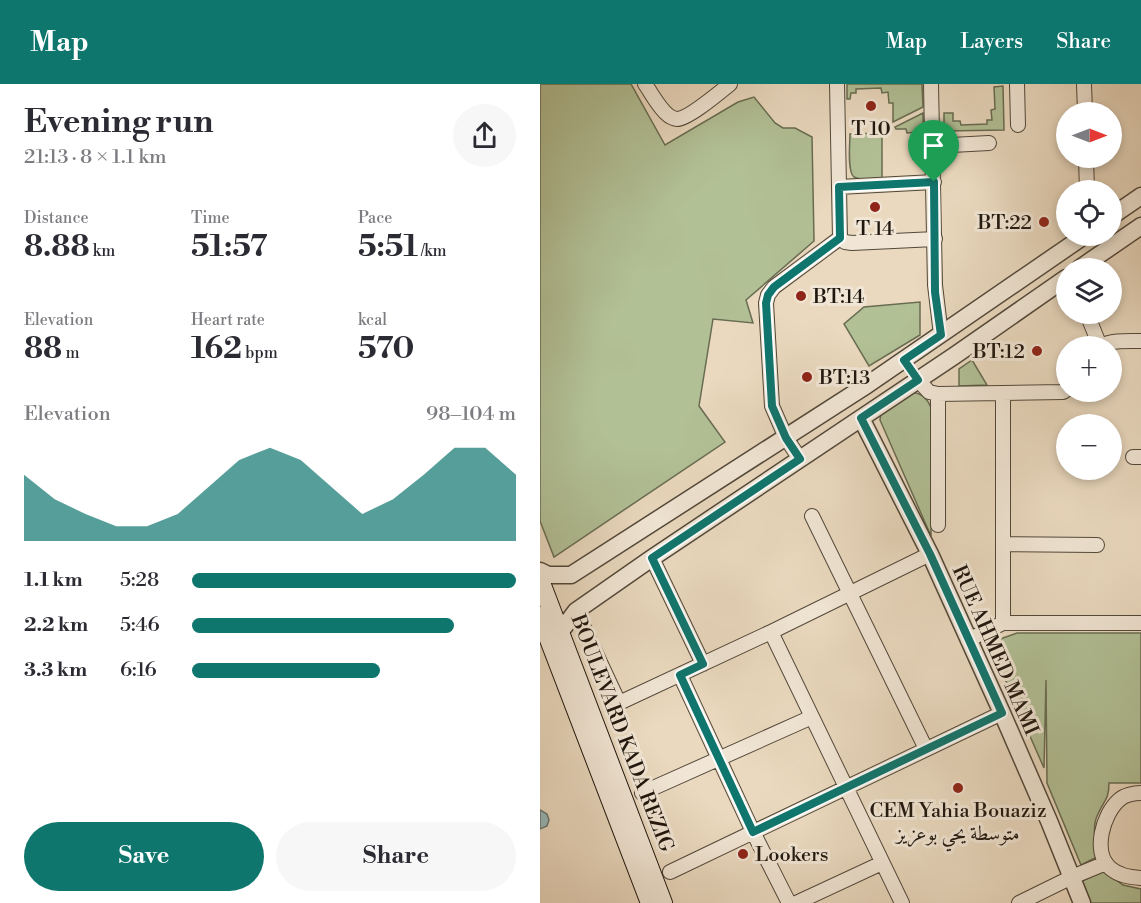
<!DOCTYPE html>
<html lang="en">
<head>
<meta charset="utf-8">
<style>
  :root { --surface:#fff; --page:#f7f7f7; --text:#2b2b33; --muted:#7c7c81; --accent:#0f766e }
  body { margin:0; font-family:"Libre Bodoni",Amiri,serif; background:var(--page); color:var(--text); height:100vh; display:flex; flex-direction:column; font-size:22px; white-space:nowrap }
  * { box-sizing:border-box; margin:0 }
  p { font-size:20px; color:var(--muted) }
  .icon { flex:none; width:33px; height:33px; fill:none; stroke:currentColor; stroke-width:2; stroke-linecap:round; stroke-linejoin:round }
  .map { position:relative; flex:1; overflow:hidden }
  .side { display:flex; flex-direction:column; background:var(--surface); width:540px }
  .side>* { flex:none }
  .needle { width:39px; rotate:90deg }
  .buttons { position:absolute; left:516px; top:18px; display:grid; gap:12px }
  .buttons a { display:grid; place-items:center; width:66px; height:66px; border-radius:50%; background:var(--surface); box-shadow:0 3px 9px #0003; font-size:30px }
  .pin { position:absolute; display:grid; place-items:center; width:51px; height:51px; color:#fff; margin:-62px -26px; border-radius:50% 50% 50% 0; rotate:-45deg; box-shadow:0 0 6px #0007 }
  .pin .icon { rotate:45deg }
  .round { display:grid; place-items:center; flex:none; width:63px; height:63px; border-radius:32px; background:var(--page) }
  .summary { display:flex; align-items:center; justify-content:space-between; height:102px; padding:0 24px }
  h1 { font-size:33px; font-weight:700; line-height:45px }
  .metrics { display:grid; grid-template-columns:repeat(3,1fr); gap:9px; height:102px; padding:6px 24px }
  .metrics div { display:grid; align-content:center }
  .metrics b { font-size:30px; font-weight:700 }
  .metrics small { font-size:16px; font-weight:400 }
  .metrics p { font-size:16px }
  .chart { height:168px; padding:12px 24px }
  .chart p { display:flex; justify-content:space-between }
  .chart svg { width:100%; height:108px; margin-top:6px; fill:var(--accent); opacity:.7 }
  .primary-button { display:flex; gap:12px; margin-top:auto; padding:12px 24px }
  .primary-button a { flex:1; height:69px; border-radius:36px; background:var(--accent); color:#fff; font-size:24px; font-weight:700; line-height:69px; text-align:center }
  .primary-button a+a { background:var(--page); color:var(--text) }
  ul { padding:0 24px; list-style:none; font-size:20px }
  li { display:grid; grid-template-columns:96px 72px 1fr; align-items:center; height:45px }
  li i { height:15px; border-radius:8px; background:var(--accent) }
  header { display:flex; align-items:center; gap:36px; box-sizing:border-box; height:84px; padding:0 30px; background:var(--accent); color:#fff }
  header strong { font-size:28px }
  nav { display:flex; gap:33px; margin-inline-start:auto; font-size:21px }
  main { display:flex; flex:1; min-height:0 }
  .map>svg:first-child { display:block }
  .green { fill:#b2c096; stroke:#686c52; stroke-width:1.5 }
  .water { fill:#9ab9ba; stroke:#697875; stroke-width:1.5 }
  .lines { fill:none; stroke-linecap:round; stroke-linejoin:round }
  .minor-casing { stroke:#52483a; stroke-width:16 }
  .tertiary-casing { stroke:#52483a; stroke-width:19 }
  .secondary-casing { stroke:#1f170e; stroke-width:20 }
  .minor { stroke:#f1e6d5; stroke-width:14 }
  .tertiary { stroke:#f1e6d5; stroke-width:16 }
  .secondary { stroke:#f1e6d5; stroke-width:18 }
  .route-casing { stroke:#fff; stroke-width:12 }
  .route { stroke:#0f766e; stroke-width:8 }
  .poi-dot { fill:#8f2418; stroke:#f1e6d5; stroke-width:2 }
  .labels { text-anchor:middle; stroke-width:6; stroke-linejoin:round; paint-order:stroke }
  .poi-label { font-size:20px; fill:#1f170e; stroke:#f1e6d5 }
  .street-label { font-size:20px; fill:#1f170e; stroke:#f1e6d5 }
</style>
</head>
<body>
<header>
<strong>Map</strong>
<nav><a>Map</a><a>Layers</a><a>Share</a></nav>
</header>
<main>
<section class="side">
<div class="summary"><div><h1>Evening run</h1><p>21:13 · 8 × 1.1 km</p></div><a class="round"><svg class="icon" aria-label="share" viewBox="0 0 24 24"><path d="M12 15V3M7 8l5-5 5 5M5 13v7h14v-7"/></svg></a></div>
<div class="metrics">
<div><p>Distance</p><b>8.88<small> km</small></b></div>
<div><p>Time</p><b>51:57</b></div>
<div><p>Pace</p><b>5:51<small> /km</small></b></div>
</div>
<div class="metrics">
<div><p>Elevation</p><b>88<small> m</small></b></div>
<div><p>Heart rate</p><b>162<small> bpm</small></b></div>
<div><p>kcal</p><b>570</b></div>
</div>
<div class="chart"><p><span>Elevation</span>98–104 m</p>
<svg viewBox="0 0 160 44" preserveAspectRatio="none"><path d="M0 44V17L10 27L20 33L30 38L40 38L50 33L60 22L70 11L80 6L90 11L100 22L110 33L120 27L130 17L140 6L150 6L160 17V44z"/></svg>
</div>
<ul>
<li><b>1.1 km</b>5:28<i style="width:100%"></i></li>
<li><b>2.2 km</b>5:46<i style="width:81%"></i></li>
<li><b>3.3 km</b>6:16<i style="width:58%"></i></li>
</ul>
<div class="primary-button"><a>Save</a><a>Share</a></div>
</section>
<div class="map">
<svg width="601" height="819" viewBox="0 0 601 819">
  <rect width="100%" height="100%" fill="#ead9bf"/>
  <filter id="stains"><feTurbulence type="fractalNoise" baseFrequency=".00333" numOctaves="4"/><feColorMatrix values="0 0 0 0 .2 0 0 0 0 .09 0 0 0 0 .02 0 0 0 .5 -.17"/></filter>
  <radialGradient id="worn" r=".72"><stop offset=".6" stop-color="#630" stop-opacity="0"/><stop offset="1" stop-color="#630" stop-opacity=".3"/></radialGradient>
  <path class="green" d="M 0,0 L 91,0 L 125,61 L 198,18 L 214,13 L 235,39 L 243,44 L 255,44 L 272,53 L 274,157 L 206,216 L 213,239 L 173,235 L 159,322 L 185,358 L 14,473 L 0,437 Z
    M 307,0 L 382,0 L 383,23 L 353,38 L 353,19 L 349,19 L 348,8 L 342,9 L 341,4 L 316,5 L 316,9 L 311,9 L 310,15 L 307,15 Z
    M 463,2 L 464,46 L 404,47 L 404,29 L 413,29 L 413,37 L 420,37 L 421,41 L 447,40 L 447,36 L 452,36 L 451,26 L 455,25 L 454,3 Z
    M 383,29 L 384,78 L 382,78 L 382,54 L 378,54 L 378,48 L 367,49 L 366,45 L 356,45 L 355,43 Z
    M 342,49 L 342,95 C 334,95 321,97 314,93 C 307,88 310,58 310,50 Z
    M 380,218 L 380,251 L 329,282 L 304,240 L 324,223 Z
    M 432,276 L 447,301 L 419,302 L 419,285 Z
    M 372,308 C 383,310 388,315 392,326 L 391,452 L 340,336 L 341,328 Z
    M 477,549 L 601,549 L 601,699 L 569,699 C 569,716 564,716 558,730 C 551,743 556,759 559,772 L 541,781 L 507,699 L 506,596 L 504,684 L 449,559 Z
    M 564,787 L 583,801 L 601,805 L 601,819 L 551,819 L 542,797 Z"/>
  <path class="water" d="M 0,726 L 7,730 L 9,736 L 7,742 L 0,745 Z"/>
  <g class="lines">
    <defs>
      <path id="minor" d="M 105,0 C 112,10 119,24 128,31 C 130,33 135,35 137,35 C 148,35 180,8 190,0
        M 297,0 L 300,154
        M 391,0 L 395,201 L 401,251
        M 477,0 L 478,41
        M 544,0 L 545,28
        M 393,62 L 449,59
        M 546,74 L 547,106
        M 299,103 L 394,98
        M 547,230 L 560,262
        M 560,262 C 572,256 587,257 601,257
        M 378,296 L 389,308 L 398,310 L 523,308 L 526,306
        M 593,373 L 601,373
        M 260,375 L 246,354 L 232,322 L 226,219 L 228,211 L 234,203 L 300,154 L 305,158 L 312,159 L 395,155
        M 272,432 L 386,665
        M 398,441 L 398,310
        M 463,460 L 557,461
        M 112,474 L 163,580
        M 36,527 L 79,619 L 231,548 L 390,470
        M 463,539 L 463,309
        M 231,548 L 362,819
        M 428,556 L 463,539 L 601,539
        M 140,591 L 213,748 L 249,819
        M 102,709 L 272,633
        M 601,709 C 594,709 584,711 579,716 C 563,730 552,768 570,784 C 579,792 590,793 601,794
        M 130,788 L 462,629
        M 256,819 L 342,779
        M 479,819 L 532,793 L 566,779"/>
      <path id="tertiary" d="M 572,132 L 601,112
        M 540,184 L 601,142
        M 321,334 L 390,470 L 462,629 L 509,737 L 542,819
        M 0,487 L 8,491 L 31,491 L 327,301 L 544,152
        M 21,547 L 36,527 L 112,474 L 414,272 L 526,194"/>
      <path id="secondary" d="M 0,496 L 123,819
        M 0,532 L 110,819"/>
    </defs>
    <use href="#minor" class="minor-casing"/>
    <use href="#tertiary" class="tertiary-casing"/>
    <use href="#secondary" class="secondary-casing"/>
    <use href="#minor" class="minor"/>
    <use href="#tertiary" class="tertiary"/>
    <use href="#secondary" class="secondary"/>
  </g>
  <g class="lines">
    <defs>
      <path id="route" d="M 394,98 L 395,208 L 401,251 L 364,276 L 378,296 L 321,334 L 390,470 L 462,629 L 213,748 L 140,591 L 163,580 L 112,474 L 260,375 L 246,354 L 232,322 L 226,219 L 228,211 L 234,203 L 300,154 L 299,103 Z"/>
    </defs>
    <use href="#route" class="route-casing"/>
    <use href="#route" class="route"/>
  </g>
  <g class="poi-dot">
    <circle cx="331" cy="22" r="6"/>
    <circle cx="335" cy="123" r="6"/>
    <circle cx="504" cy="138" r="6"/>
    <circle cx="261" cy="212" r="6"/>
    <circle cx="497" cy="267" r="6"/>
    <circle cx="267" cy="293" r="6"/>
    <circle cx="418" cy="704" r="6"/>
    <circle cx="203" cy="770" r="6"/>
  </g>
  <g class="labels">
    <g class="poi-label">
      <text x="331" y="51">T 10</text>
      <text x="492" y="145" text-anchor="end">BT:22</text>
      <text x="335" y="151">T 14</text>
      <text x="273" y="219" text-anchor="start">BT:14</text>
      <text x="485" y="274" text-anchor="end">BT:12</text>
      <text x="279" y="300" text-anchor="start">BT:13</text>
      <text x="418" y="733">CEM Yahia Bouaziz<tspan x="418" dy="23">متوسطة يحي بوعزيز</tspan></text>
      <text x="215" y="777" text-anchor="start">Lookers</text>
    </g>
    <g class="street-label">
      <text transform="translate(456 566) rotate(66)" y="7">RUE AHMED MAMI</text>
      <text transform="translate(83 649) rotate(69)" y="7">BOULEVARD KADA REZIG</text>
    </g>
  </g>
  <rect width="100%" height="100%" filter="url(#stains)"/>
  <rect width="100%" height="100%" fill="url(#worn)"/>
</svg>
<div class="buttons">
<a><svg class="needle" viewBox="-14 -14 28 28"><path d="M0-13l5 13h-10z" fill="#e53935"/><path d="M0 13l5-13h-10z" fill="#7c7c81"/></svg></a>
<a><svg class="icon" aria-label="locate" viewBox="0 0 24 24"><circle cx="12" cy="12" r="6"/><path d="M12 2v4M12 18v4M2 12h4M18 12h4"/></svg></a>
<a><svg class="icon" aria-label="layers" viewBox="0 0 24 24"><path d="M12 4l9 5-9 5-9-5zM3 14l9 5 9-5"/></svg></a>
<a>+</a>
<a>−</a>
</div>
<div class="pin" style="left:394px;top:98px;background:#1e9e55"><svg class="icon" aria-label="arrive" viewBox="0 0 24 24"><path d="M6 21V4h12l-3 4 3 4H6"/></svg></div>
</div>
</main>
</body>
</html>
